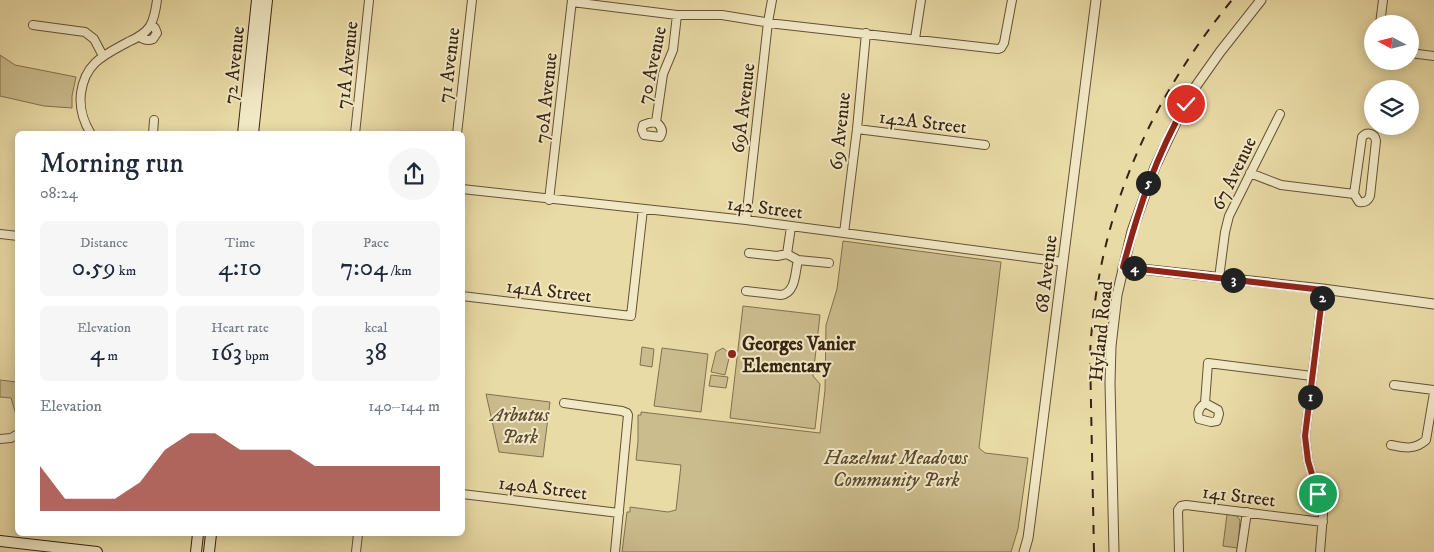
<!DOCTYPE html>
<html lang="en">
<head>
<meta charset="utf-8">
<style>
  :root { --surface:#fff; --page:#f6f6f7; --text:#1f2937; --muted:#747a83; --accent:#8f2418 }
  body { margin:0; font-family:"IM FELL DW Pica",serif; background:var(--page); color:var(--text); height:100vh; display:flex; flex-direction:column; font-size:19px; white-space:nowrap }
  * { box-sizing:border-box; margin:0 }
  p { font-size:16px; color:var(--muted) }
  .icon { flex:none; width:28px; height:28px; fill:none; stroke:currentColor; stroke-width:2; stroke-linecap:round; stroke-linejoin:round }
  .map { position:relative; flex:1; overflow:hidden }
  .side { position:absolute; left:15px; top:131px; width:450px; height:405px; display:flex; flex-direction:column; background:var(--surface); border-radius:8px; box-shadow:0 2px 12px #0003 }
  .side>* { flex:none }
  .needle { width:32px; rotate:277deg }
  .fabs { position:absolute; left:1364px; top:15px; display:grid; gap:10px }
  .fabs a { display:grid; place-items:center; width:55px; height:55px; border-radius:50%; background:var(--surface); box-shadow:0 2px 12px #0003; font-size:25px }
  .pin { position:absolute; display:grid; place-items:center; width:42px; height:42px; color:#fff; margin:-21px; border:2px solid #fff; border-radius:50%; box-shadow:0 1px 5px #0007 }
  .km { position:absolute; width:25px; height:25px; margin:-12px; border-radius:50%; background:#222; color:#fff; font-size:14px; line-height:25px; text-align:center }
  .round { display:grid; place-items:center; flex:none; width:52px; height:52px; border-radius:26px; background:var(--page) }
  .headline { display:flex; align-items:center; justify-content:space-between; height:85px; padding:0 25px }
  h1 { font-size:28px; font-weight:600; line-height:38px }
  .stats { display:grid; grid-template-columns:repeat(3,1fr); gap:8px; height:85px; padding:5px 25px }
  .stats div { display:grid; align-content:center; border-radius:8px; background:var(--page); text-align:center }
  .stats b { font-size:25px; font-weight:600 }
  .stats small { font-size:14px; font-weight:400 }
  .stats p { font-size:14px }
  .chart { height:140px; padding:10px 25px }
  .chart p { display:flex; justify-content:space-between }
  .chart svg { width:100%; height:90px; margin-top:5px; fill:var(--accent); opacity:.7 }
  .map>svg:first-child { display:block }
  .green { fill:#cbbc8d; stroke:#827050 }
  .lines { fill:none; stroke-linecap:round; stroke-linejoin:round }
  .minor-casing { stroke:#645137; stroke-width:10 }
  .tertiary-casing { stroke:#645137; stroke-width:11 }
  .secondary-casing { stroke:#382312; stroke-width:12 }
  .minor { stroke:#f1e8c5; stroke-width:8 }
  .tertiary { stroke:#f1e8c5; stroke-width:9 }
  .secondary { stroke:#f1e8c5; stroke-width:10 }
  .rail { stroke:#382312; stroke-width:2; stroke-dasharray:9 9; stroke-linecap:butt }
  .route-casing { stroke:#fff; stroke-width:10 }
  .route { stroke:#8f2418; stroke-width:6 }
  .poi-dot { fill:#8f2418; stroke:#f1e8c5; stroke-width:2 }
  .labels { text-anchor:middle; stroke-width:4; stroke-linejoin:round; paint-order:stroke }
  .street-label { font-size:19px; fill:#382312; stroke:#f1e8c5 }
  .poi-label { font-size:19px; font-weight:bold; fill:#382312; stroke:#f1e8c5; text-anchor:start }
  .park-label { font-size:19px; font-style:italic; fill:#5d4931; stroke:#f1e8c5 }
</style>
</head>
<body>
<div class="map">
<svg width="1434" height="552" viewBox="0 0 1434 552">
  <rect width="100%" height="100%" fill="#e9dba6"/>
  <filter id="stains"><feTurbulence type="fractalNoise" baseFrequency=".004" numOctaves="4"/><feColorMatrix values="0 0 0 0 .2 0 0 0 0 .09 0 0 0 0 .02 0 0 0 .5 -.17"/></filter>
  <radialGradient id="worn" r=".72"><stop offset=".6" stop-color="#630" stop-opacity="0"/><stop offset="1" stop-color="#630" stop-opacity=".3"/></radialGradient>
  <path class="green" d="M 0,55 L 15,65 L 76,77 L 72,96 L 72,108 L 44,106 L 0,96 Z
    M 843,241 L 1001,262 L 979,448 L 985,453 L 1028,458 L 1018,529 L 1011,552 L 622,552 L 627,512 L 630,512 L 630,507 L 668,512 L 676,510 L 681,465 L 636,460 L 638,441 L 638,415 L 641,415 L 641,412 L 820,433 L 825,390 L 826,325 L 837,289 Z
    M 743,306 L 820,315 L 813,376 L 820,384 L 815,429 L 730,418 Z
    M 642,347 L 654,349 L 652,367 L 640,365 Z
    M 662,348 L 708,354 L 701,412 L 654,406 Z
    M 723,348 L 730,354 L 725,375 L 711,372 L 716,352 Z
    M 711,375 L 728,377 L 726,388 L 709,386 Z
    M 0,380 L 17,382 L 17,418 L 11,398 L 0,397 Z
    M 486,394 L 550,402 L 543,457 L 499,452 Z
    M 1227,514 L 1236,515 L 1240,520 L 1238,548 L 1223,546 Z"/>
  <g class="lines">
    <defs>
      <path id="minor" d="M 572,2 L 677,15 L 722,15 L 777,24 L 998,49 L 1001,48 L 1004,43 L 1012,0
        M 1380,24 L 1383,0
        M 33,25 L 85,32 L 94,39 L 103,56
        M 140,37 C 144,40 148,41 153,39 L 157,33 L 155,28 L 151,24
        M 915,39 L 921,0
        M 1410,53 L 1434,56
        M 656,122 L 663,74 L 673,50 L 677,15
        M 656,122 C 661,126 664,131 660,137 L 644,135 L 642,130 L 643,125 L 649,123 Z
        M 857,129 L 985,145
        M 91,134 C 83,121 79,109 81,93 C 85,63 104,55 128,42 C 137,38 145,34 150,26 C 154,19 156,8 157,0
        M 153,134 L 154,120
        M 355,134 L 369,0
        M 457,134 L 472,0
        M 1250,173 L 1281,185 L 1354,194 L 1359,202 C 1365,203 1368,201 1370,196 L 1376,141 C 1375,133 1367,131 1362,137 L 1354,194
        M 462,189 L 746,220 L 1063,262
        M 549,200 L 572,0
        M 746,220 L 768,22 L 772,0
        M 844,233 L 857,129 L 866,33
        M 0,234 L 18,236
        M 749,253 L 777,256 L 787,254 L 798,260 L 829,263
        M 787,254 L 791,227
        M 1219,278 L 1225,232 L 1229,216 L 1280,114
        M 746,291 L 781,295 C 796,293 795,272 798,260
        M 462,296 L 631,316 L 643,209
        M 1394,385 L 1434,390
        M 564,403 L 622,411 L 627,413 L 628,415 L 615,552
        M 1205,403 L 1218,410 L 1219,414 L 1217,421 L 1211,422 L 1199,419 C 1197,411 1199,408 1205,403 L 1208,363 L 1312,376
        M 0,439 L 11,438 L 18,434
        M 1391,445 C 1405,448 1415,450 1426,440 L 1434,393
        M 462,494 L 619,513
        M 356,552 L 358,534
        M 1179,552 L 1178,510 L 1181,506 L 1186,505 L 1323,522
        M 1241,552 L 1247,512
        M 1320,552 L 1323,515 L 1323,509 L 1308,461 L 1305,436 L 1323,289"/>
      <path id="tertiary" d="M 1123,267 L 1323,289 L 1434,304
        M 1024,552 L 1028,538 L 1030,523 L 1096,0
        M 1114,552 L 1110,383 L 1111,346 L 1117,295 L 1132,231 L 1155,167 L 1181,112 L 1196,86 L 1220,52 L 1261,0"/>
      <path id="secondary" d="M 243,134 L 257,0
        M 253,134 L 267,0
        M 0,541 L 97,552
        M 196,552 L 198,534
        M 209,552 L 211,534"/>
    </defs>
    <use href="#minor" class="minor-casing"/>
    <use href="#tertiary" class="tertiary-casing"/>
    <use href="#secondary" class="secondary-casing"/>
    <use href="#minor" class="minor"/>
    <use href="#tertiary" class="tertiary"/>
    <use href="#secondary" class="secondary"/>
    <path class="rail" d="M 1094,552 L 1090,354 C 1097,219 1147,104 1232,0"/>
  </g>
  <g class="lines">
    <defs>
      <path id="route" d="M 1186,104 C 1156,155 1138,210 1123,267 L 1323,290 L 1305,436 L 1308,461 L 1318,494"/>
    </defs>
    <use href="#route" class="route-casing"/>
    <use href="#route" class="route"/>
  </g>
  <circle class="poi-dot" cx="732" cy="354" r="5"/>
  <g class="labels">
    <g class="street-label">
      <text transform="translate(233 65) rotate(-84)" y="7">72 Avenue</text>
      <text transform="translate(346 65) rotate(-84)" y="7">71A Avenue</text>
      <text transform="translate(448 65) rotate(-83)" y="7">71 Avenue</text>
      <text transform="translate(651 65) rotate(-78)" y="7">70 Avenue</text>
      <text transform="translate(545 98) rotate(-84)" y="7">70A Avenue</text>
      <text transform="translate(742 108) rotate(-83)" y="7">69A Avenue</text>
      <text transform="translate(923 121) rotate(7)" y="7">142A Street</text>
      <text transform="translate(839 131) rotate(-84)" y="7">69 Avenue</text>
      <text transform="translate(1233 173) rotate(-64)" y="7">67 Avenue</text>
      <text transform="translate(765 207) rotate(7)" y="7">142 Street</text>
      <text transform="translate(1045 274) rotate(-83)" y="7">68 Avenue</text>
      <text transform="translate(549 290) rotate(7)" y="7">141A Street</text>
      <text transform="translate(1100 331) rotate(-84)" y="7">Hyland Road</text>
      <text transform="translate(543 487) rotate(7)" y="7">140A Street</text>
      <text transform="translate(1239 495) rotate(7)" y="7">141 Street</text>
    </g>
    <g class="poi-label">
      <text x="742" y="350">Georges Vanier<tspan x="742" dy="22">Elementary</tspan></text>
    </g>
    <g class="park-label">
      <text x="520" y="421">Arbutus<tspan x="520" dy="22">Park</tspan></text>
      <text x="896" y="464">Hazelnut Meadows<tspan x="896" dy="22">Community Park</tspan></text>
    </g>
  </g>
  <rect width="100%" height="100%" filter="url(#stains)"/>
  <rect width="100%" height="100%" fill="url(#worn)"/>
</svg>
<div class="fabs">
<a><svg class="needle" viewBox="-14 -14 28 28"><path d="M0-13l5 13h-10z" fill="#e53935"/><path d="M0 13l5-13h-10z" fill="#747a83"/></svg></a>
<a><svg class="icon" aria-label="layers" viewBox="0 0 24 24"><path d="M12 4l9 5-9 5-9-5zM3 14l9 5 9-5"/></svg></a>
</div>
<div class="pin" style="left:1318px;top:494px;background:#1e9e55"><svg class="icon" aria-label="arrive" viewBox="0 0 24 24"><path d="M6 21V4h12l-3 4 3 4H6"/></svg></div>
<div class="pin" style="left:1186px;top:104px;background:#d93025"><svg class="icon" aria-label="check" viewBox="0 0 24 24"><path d="M5 12l5 5 9-10"/></svg></div>
<b class="km" style="left:1310px;top:397px">1</b>
<b class="km" style="left:1322px;top:298px">2</b>
<b class="km" style="left:1233px;top:280px">3</b>
<b class="km" style="left:1134px;top:268px">4</b>
<b class="km" style="left:1148px;top:183px">5</b>
<section class="side">
<div class="headline"><div><h1>Morning run</h1><p>08:24</p></div><a class="round"><svg class="icon" aria-label="share" viewBox="0 0 24 24"><path d="M12 15V3M7 8l5-5 5 5M5 13v7h14v-7"/></svg></a></div>
<div class="stats">
<div><p>Distance</p><b>0.59<small> km</small></b></div>
<div><p>Time</p><b>4:10</b></div>
<div><p>Pace</p><b>7:04<small> /km</small></b></div>
</div>
<div class="stats">
<div><p>Elevation</p><b>4<small> m</small></b></div>
<div><p>Heart rate</p><b>163<small> bpm</small></b></div>
<div><p>kcal</p><b>38</b></div>
</div>
<div class="chart"><p><span>Elevation</span>140–144 m</p>
<svg viewBox="0 0 160 44" preserveAspectRatio="none"><path d="M0 44V22L10 38L20 38L30 38L40 30L50 14L60 6L70 6L80 14L90 14L100 14L110 22L120 22L130 22L140 22L150 22L160 22V44z"/></svg>
</div>
</section>
</div>
</body>
</html>
